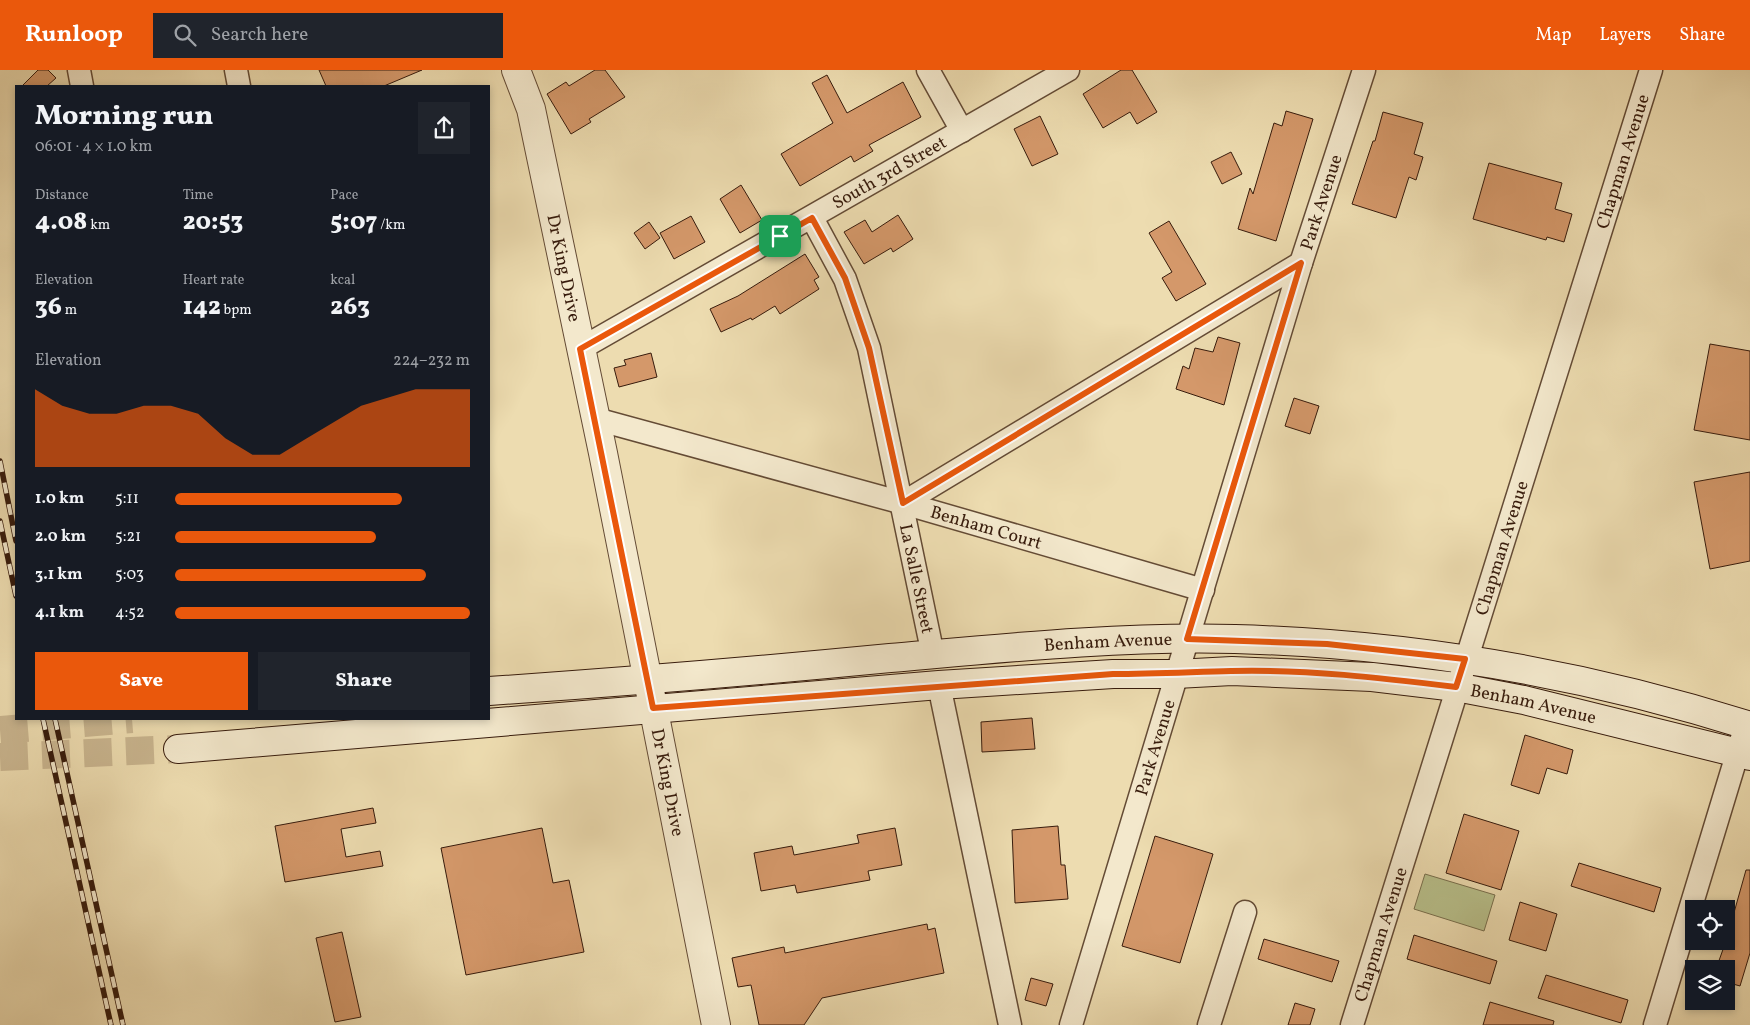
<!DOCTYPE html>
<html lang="en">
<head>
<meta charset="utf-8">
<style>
  :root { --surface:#171b24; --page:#20242c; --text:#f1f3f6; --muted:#9ea1a6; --accent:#ea580c }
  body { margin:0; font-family:Vollkorn,serif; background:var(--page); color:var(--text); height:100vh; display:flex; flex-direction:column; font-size:19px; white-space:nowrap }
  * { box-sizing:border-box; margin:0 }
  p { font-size:16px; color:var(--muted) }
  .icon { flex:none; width:28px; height:28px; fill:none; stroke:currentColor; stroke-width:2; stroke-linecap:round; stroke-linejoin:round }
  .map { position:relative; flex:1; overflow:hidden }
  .details { position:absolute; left:15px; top:15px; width:475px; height:635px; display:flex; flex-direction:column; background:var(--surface); border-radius:0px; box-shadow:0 2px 8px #0003 }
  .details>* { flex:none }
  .tools { position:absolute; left:1685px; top:830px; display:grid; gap:10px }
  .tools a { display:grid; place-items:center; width:50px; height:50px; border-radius:0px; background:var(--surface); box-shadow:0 2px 8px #0003; font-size:25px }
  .pin { position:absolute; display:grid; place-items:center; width:42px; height:42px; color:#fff; margin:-21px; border-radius:10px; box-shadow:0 2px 8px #0006 }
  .round { display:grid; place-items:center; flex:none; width:52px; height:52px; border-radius:0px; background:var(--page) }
  .summary { display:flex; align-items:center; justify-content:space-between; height:85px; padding:0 20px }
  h1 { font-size:28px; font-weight:800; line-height:38px }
  .figures { display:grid; grid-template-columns:repeat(3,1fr); gap:8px; height:85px; padding:5px 20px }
  .figures div { display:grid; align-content:center }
  .figures b { font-size:25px; font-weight:800 }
  .figures small { font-size:14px; font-weight:400 }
  .figures p { font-size:14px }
  .chart { height:140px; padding:10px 20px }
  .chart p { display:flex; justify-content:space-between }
  .chart svg { width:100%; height:90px; margin-top:5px; fill:var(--accent); opacity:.7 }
  .button { display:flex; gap:10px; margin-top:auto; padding:10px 20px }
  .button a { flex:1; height:58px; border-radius:0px; background:var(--accent); color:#fff; font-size:20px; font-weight:800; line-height:58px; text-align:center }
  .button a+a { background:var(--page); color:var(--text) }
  ul { padding:0 20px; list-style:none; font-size:16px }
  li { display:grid; grid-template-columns:80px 60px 1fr; align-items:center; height:38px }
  li i { height:12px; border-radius:6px; background:var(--accent) }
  header { display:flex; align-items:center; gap:30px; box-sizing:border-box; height:70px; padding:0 25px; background:var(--accent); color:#fff }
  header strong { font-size:24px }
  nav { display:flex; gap:28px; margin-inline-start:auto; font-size:18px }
  .search { width:350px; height:45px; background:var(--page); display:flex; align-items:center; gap:12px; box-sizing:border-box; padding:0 18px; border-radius:0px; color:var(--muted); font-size:19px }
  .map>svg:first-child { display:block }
  .green { fill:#b8c08b; stroke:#786e4c }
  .building { fill:#d4986a; stroke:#371b0c }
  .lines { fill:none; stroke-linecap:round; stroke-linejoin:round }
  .secondary-tunnel { stroke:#c9b58f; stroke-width:28; stroke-dasharray:28 14; stroke-linecap:butt }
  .minor-casing { stroke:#644b35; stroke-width:25 }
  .tertiary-casing { stroke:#644b35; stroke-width:30 }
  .secondary-casing { stroke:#371b0c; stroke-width:30 }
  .minor { stroke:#f3e8cc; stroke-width:22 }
  .tertiary { stroke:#f3e8cc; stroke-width:28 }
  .secondary { stroke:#f3e8cc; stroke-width:28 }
  .rail-casing { stroke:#371b0c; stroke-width:5.5 }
  .rail { stroke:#f3e8cc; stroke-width:4; stroke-dasharray:11; stroke-linecap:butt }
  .route-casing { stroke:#fff; stroke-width:10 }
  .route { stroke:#ea580c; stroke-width:6 }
  .labels { text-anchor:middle; stroke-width:4; stroke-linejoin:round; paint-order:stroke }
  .street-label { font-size:18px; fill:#371b0c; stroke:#f3e8cc }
</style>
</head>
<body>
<header>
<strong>Runloop</strong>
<div class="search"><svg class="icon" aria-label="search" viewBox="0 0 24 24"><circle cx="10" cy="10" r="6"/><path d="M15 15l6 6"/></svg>Search here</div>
<nav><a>Map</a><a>Layers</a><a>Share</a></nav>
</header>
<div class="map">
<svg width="1750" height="955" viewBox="0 0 1750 955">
  <rect width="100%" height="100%" fill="#eddcb0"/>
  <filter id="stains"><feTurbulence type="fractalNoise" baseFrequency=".004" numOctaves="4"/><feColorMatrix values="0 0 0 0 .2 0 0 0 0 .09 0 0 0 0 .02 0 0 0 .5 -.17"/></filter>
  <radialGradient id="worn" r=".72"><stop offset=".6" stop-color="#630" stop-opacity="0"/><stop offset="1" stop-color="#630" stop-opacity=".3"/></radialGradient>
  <path class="green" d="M 1425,804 L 1495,825 L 1484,861 L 1414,839 Z"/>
  <path class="building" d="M 38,0 L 48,0 L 56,8 L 47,16 L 22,16 Z
    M 319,0 L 422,0 L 384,16 L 326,16 Z
    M 595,0 L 605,0 L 625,27 L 589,49 L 591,52 L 571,64 L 547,24 L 566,12 L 569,16 Z
    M 1121,0 L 1132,0 L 1157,42 L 1137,54 L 1130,42 L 1103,58 L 1083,24 Z
    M 827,5 L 847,43 L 903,12 L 921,47 L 869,75 L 873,81 L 854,92 L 851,86 L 800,116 L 781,84 L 833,53 L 812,13 Z
    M 1286,41 L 1313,49 L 1276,171 L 1238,159 L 1250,118 L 1253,124 L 1274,53 L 1282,56 Z
    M 1383,42 L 1423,53 L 1414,84 L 1423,87 L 1416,110 L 1409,107 L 1396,148 L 1352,134 L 1373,71 L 1375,71 Z
    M 1040,46 L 1058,84 L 1032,96 L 1014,59 Z
    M 1231,82 L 1242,104 L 1222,114 L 1211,92 Z
    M 1489,93 L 1562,113 L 1555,139 L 1572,144 L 1564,172 L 1547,167 L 1546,170 L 1473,149 Z
    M 741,115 L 762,150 L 740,163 L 720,129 Z
    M 898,145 L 913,169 L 893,182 L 891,178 L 864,194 L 844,162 L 865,150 L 872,162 Z
    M 691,146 L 705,172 L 674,189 L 660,163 Z
    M 1169,151 L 1206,214 L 1176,231 L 1162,208 L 1172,202 L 1149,163 Z
    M 649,152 L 660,168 L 645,179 L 634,163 Z
    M 805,184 L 819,207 L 814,210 L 819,219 L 780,244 L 775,236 L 752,250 L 751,248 L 721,262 L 710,239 L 738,226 Z
    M 1218,267 L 1240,273 L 1224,335 L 1176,319 L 1183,296 L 1189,299 L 1195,278 L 1213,282 Z
    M 1710,274 L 1750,281 L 1750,370 L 1694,360 Z
    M 651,283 L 657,307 L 619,317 L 614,298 L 626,295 L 624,290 Z
    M 1294,328 L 1319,336 L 1310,364 L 1285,356 Z
    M 1750,402 L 1750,491 L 1710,499 L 1694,412 Z
    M 1032,648 L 1035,679 L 982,682 L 981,652 Z
    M 1525,665 L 1573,680 L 1567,704 L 1547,698 L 1539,724 L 1511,715 Z
    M 373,738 L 376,753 L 341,759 L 346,787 L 380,781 L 383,796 L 285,812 L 275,756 Z
    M 1464,744 L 1519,761 L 1501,820 L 1446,803 Z
    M 1058,756 L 1061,795 L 1065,795 L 1068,829 L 1015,833 L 1012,760 Z
    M 542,758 L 553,813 L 569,810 L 584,882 L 466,905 L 441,778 Z
    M 895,758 L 902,795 L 868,801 L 870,810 L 797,823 L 795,815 L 761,821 L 754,783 L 792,776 L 794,785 L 859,773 L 857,765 Z
    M 1155,766 L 1213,784 L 1180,893 L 1122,876 Z
    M 1579,793 L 1661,818 L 1654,842 L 1571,816 Z
    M 1746,800 L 1750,800 L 1750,883 L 1740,916 L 1726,912 L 1726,899 L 1716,899 L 1726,871 Z
    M 1520,832 L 1557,844 L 1546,881 L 1509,870 Z
    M 927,854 L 928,860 L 935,858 L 944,903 L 822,928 L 804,955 L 759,955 L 751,915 L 738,917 L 732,888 L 784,877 L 785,883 Z
    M 342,862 L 361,947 L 335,952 L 316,868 Z
    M 1414,865 L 1497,891 L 1490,914 L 1407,889 Z
    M 1264,869 L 1339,891 L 1332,912 L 1258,889 Z
    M 1546,905 L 1628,930 L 1621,953 L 1538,928 Z
    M 1031,908 L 1053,914 L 1046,936 L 1025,930 Z
    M 1490,932 L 1554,951 L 1553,955 L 1483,955 Z
    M 1295,933 L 1315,939 L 1310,955 L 1288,955 Z"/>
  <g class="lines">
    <path class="secondary-tunnel" d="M 0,660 L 132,649
      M 0,687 L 178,679"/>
    <defs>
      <g id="minor">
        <path d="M 79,0 L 82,16"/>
        <path d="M 236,0 L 239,16"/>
        <path d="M 928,0 L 962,61"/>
        <path id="s1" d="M 812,148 L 845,209 L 869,278 L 933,585"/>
        <path id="s2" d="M 580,279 L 1068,0"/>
        <path id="s3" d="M 596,349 L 903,433 L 1203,520"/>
        <path d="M 903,433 L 1301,193"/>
        <path d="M 939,615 L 1010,955"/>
        <path id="s4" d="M 1071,955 L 1301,193 L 1364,0"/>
        <path d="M 1209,955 L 1245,842"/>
        <path id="s5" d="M 1352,955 L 1651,0"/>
        <path d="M 1655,955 L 1746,655"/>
      </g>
      <g id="tertiary">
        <path id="s6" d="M 516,0 L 531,39 L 603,383 L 716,955"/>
      </g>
      <g id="secondary">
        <path id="s7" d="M 489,621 C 623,612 756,601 890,588 C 1004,578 1120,566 1235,569 C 1410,574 1583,603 1750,656"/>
        <path id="s8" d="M 178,679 L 939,615 L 1113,604 L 1176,604 L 1232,601 L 1372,607 L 1456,617 L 1524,630 L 1750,686"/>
      </g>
    </defs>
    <use href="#minor" class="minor-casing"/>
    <use href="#tertiary" class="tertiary-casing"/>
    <use href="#secondary" class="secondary-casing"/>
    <use href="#minor" class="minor"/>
    <use href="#tertiary" class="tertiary"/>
    <use href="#secondary" class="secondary"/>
    <defs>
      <path id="rail" d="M 0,391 L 16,471
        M 0,451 L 16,526
        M 43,649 L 111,955
        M 55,649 L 123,955"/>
    </defs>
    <use href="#rail" class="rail-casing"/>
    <use href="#rail" class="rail"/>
  </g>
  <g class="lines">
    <defs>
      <path id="route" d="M 812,148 L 845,208 L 869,278 L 903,433 L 1301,193 L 1187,569 L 1327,574 L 1465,589 L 1456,617 C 1382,608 1306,599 1231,601 C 1191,602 1153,604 1113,604 L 653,638 L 580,279 Z"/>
    </defs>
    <use href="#route" class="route-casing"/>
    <use href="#route" class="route"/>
  </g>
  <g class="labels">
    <g class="street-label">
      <text dy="6" stroke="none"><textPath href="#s5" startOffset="905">Chapman Avenue</textPath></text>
      <text dy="6" stroke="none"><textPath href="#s2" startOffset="356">South 3rd Street</textPath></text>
      <text dy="6" stroke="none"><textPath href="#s4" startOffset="860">Park Avenue</textPath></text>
      <text dy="6" stroke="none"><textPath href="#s6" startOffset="204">Dr King Drive</textPath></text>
      <text dy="6" stroke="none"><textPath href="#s3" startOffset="405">Benham Court</textPath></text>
      <text dy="6" stroke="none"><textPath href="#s5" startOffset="500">Chapman Avenue</textPath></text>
      <text dy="6" stroke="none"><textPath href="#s1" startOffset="378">La Salle Street</textPath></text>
      <text dy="6" stroke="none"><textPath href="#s7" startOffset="621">Benham Avenue</textPath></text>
      <text dy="6" stroke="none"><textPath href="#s8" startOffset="1361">Benham Avenue</textPath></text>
      <text dy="6" stroke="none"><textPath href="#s4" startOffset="290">Park Avenue</textPath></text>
      <text dy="6" stroke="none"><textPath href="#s6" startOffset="729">Dr King Drive</textPath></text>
      <text dy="6" stroke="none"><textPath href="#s5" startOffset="95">Chapman Avenue</textPath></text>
    </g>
  </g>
  <rect width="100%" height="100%" filter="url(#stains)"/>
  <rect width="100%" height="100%" fill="url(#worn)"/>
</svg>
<div class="tools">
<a><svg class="icon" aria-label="locate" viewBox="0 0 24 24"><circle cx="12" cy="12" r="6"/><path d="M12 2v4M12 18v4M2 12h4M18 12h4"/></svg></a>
<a><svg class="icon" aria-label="layers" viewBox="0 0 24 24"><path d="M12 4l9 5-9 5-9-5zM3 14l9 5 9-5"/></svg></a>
</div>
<div class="pin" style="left:780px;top:166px;background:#1e9e55"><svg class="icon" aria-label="arrive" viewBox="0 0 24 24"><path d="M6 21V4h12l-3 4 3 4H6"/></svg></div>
<section class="details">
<div class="summary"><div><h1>Morning run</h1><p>06:01 · 4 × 1.0 km</p></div><a class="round"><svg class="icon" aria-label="share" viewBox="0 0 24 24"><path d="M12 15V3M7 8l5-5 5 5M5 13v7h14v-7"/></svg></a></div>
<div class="figures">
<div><p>Distance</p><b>4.08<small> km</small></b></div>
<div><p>Time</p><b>20:53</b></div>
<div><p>Pace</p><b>5:07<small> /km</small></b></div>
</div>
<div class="figures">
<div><p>Elevation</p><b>36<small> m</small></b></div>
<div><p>Heart rate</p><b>142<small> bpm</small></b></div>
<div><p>kcal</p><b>263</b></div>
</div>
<div class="chart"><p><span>Elevation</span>224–232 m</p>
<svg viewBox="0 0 160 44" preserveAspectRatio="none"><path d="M0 44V6L10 14L20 18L30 18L40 14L50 14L60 18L70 30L80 38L90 38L100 30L110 22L120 14L130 10L140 6L150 6L160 6V44z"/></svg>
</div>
<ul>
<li><b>1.0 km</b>5:11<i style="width:77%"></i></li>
<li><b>2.0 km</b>5:21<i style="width:68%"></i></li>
<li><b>3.1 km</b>5:03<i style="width:85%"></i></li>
<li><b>4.1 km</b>4:52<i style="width:100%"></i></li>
</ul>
<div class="button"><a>Save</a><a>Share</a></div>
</section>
</div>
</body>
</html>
